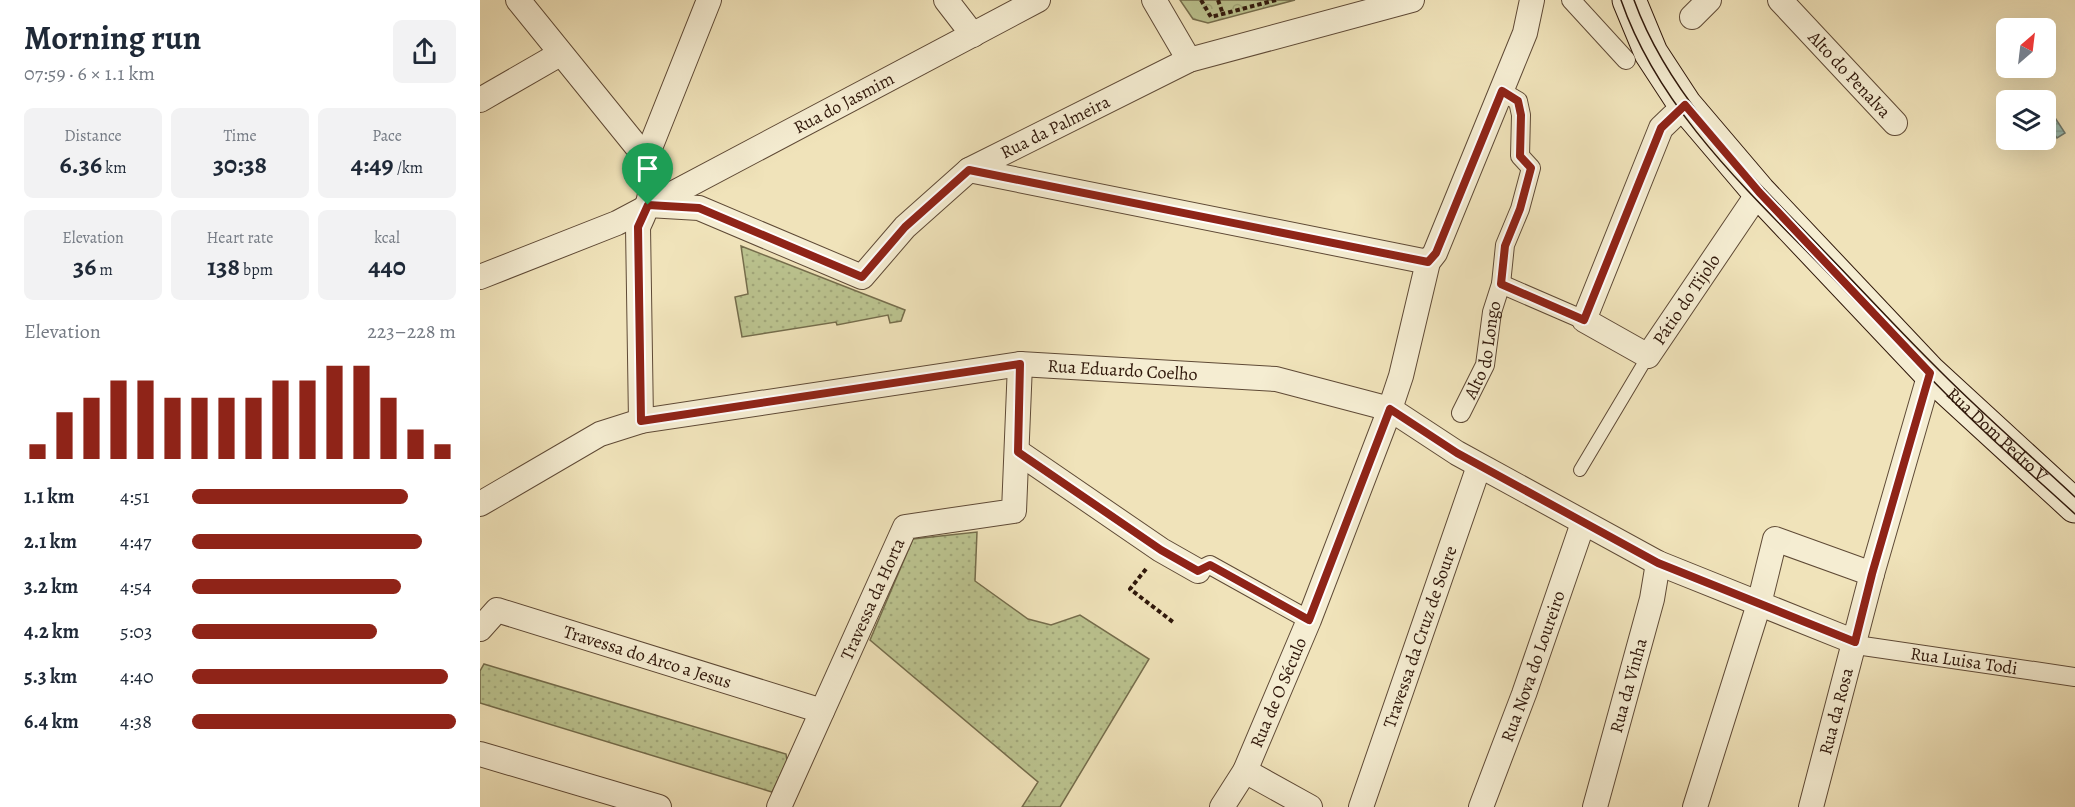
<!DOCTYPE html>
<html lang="en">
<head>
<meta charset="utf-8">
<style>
  :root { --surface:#fff; --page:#f2f2f3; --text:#1f2937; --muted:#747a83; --accent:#8f2418 }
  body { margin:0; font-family:Alegreya,serif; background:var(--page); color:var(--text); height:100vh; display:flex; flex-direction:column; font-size:22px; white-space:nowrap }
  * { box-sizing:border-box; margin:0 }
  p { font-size:20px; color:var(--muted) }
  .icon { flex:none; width:33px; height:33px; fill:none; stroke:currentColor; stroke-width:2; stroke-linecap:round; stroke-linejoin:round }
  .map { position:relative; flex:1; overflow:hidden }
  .drawer { display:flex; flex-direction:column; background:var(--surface); width:480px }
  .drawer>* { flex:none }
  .needle { width:39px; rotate:28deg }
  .tools { position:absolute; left:1516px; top:18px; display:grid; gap:12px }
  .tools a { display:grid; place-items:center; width:60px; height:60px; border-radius:9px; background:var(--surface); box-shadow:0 6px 24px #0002; font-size:30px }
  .pin { position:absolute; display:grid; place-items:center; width:51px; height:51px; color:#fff; margin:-62px -26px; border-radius:50% 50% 50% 0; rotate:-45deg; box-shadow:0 0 6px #0007 }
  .pin .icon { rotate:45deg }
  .round { display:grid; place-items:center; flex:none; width:63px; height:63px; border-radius:9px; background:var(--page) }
  .headline { display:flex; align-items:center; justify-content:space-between; height:102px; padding:0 24px }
  h1 { font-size:33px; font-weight:600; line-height:45px }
  .figures { display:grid; grid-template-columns:repeat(3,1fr); gap:9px; height:102px; padding:6px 24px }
  .figures div { display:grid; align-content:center; border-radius:9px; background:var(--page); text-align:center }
  .figures b { font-size:26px; font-weight:600 }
  .figures small { font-size:16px; font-weight:400 }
  .figures p { font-size:16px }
  .chart { height:168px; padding:12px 24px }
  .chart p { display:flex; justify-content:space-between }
  .chart svg { width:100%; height:108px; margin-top:6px; stroke:var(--accent); stroke-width:6 }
  ul { padding:0 24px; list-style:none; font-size:20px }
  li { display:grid; grid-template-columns:96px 72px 1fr; align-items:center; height:45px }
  li i { height:15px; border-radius:8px; background:var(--accent) }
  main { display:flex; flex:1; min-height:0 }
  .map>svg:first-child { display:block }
  .park { fill:url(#park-crowns); stroke:#756d4c; stroke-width:1.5 }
  .garden { fill:url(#garden-dots); stroke:#756d4c; stroke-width:1.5 }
  .water { fill:url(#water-rules); stroke:#6f7b6f; stroke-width:1.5 }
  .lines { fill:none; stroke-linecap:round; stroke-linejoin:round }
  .service-casing { stroke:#5f4a36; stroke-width:14 }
  .pedestrian-casing { stroke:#5f4a36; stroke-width:20 }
  .minor-casing { stroke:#5f4a36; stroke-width:26 }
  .secondary-casing { stroke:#2f170a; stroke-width:35 }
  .path { stroke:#2f170a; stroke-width:4; stroke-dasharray:4.5 3; stroke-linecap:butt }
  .service { stroke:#f5edd2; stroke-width:12 }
  .pedestrian { stroke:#f5edd2; stroke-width:18 }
  .minor { stroke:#f5edd2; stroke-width:24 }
  .secondary { stroke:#f5edd2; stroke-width:33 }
  .tram { stroke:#2f170a; stroke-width:1.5 }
  .route-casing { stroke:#fff; stroke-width:12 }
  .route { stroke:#8f2418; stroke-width:8 }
  .labels { text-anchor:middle; stroke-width:6; stroke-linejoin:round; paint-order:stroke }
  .street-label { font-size:18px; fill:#2f170a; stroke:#f5edd2 }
</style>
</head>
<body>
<main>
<section class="drawer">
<div class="headline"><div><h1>Morning run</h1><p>07:59 · 6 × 1.1 km</p></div><a class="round"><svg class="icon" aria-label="share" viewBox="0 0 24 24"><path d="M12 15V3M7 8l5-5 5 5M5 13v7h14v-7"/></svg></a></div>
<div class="figures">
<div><p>Distance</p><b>6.36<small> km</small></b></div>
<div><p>Time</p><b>30:38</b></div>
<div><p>Pace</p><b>4:49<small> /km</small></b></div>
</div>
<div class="figures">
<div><p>Elevation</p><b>36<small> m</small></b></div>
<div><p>Heart rate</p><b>138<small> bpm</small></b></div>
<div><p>kcal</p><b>440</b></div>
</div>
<div class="chart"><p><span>Elevation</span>223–228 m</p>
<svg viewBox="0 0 160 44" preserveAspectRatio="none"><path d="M5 44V38M15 44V25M25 44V19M35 44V12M45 44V12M55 44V19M65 44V19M75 44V19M85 44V19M95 44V12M105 44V12M115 44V6M125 44V6M135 44V19M145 44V32M155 44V38"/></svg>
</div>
<ul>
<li><b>1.1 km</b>4:51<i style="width:82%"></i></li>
<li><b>2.1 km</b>4:47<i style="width:87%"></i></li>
<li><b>3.2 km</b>4:54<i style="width:79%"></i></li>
<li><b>4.2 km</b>5:03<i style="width:70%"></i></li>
<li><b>5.3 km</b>4:40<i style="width:97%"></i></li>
<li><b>6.4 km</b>4:38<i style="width:100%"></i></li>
</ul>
</section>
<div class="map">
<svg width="1595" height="807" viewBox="0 0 1595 807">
  <defs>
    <pattern id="park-crowns" width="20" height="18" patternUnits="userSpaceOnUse" patternTransform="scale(1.5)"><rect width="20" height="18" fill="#bbc38f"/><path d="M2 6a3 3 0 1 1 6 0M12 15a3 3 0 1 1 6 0" fill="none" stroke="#a1a77a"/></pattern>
    <pattern id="garden-dots" width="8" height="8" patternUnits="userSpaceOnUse" patternTransform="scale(1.5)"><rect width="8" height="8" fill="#bbc38f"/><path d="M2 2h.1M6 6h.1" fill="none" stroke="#a1a77a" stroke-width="1.8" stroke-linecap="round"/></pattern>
    <pattern id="water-rules" width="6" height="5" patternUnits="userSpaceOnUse" patternTransform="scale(1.5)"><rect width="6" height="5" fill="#9abeb3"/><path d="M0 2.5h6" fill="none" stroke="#85a399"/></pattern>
  </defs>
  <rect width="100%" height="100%" fill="#f0e3ba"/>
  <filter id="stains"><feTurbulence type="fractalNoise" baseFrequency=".00333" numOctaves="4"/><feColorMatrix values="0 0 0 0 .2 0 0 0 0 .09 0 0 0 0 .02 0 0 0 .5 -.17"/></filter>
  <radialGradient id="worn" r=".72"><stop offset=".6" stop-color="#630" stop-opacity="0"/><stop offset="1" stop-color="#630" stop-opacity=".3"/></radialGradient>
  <path class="park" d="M 700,0 L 815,0 L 728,23 L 713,19 Z"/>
  <path class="garden" d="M 261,246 L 425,310 L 421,321 L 410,323 L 408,315 L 357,325 L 356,322 L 262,337 L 255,297 L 268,294 Z
    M 497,532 L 495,581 L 548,619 L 571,625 L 600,615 L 669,659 L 580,807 L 542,807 L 558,782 L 390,640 L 433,539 Z
    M 4,664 L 306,754 L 307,761 L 292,792 L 0,703 L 0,671 Z"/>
  <path class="water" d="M 1566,104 L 1585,133 L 1577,138 L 1566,122 Z"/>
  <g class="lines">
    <defs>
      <path id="service" d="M 1100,470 L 1168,356"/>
      <g id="pedestrian">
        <path d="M 1091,0 L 1146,60"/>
        <path d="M 1021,284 L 1104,320"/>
        <path id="s1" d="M 981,413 L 1005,365 L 1012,312 L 1021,284 L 1025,245 L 1040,209 L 1051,168 L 1040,156 L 1041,115 L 1038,101 L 1021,91"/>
        <path d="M 718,571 L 730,565 L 829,620"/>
        <path id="s2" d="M 1375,642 L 1383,646 L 1595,677"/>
      </g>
      <g id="minor">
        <path d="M 38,0 L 166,158 C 175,187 171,200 158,227 L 161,421"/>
        <path d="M 466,0 L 493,35"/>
        <path d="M 674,0 L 709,60"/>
        <path id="s3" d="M 1300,0 L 1415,123"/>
        <path d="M 1212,17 L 1229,0"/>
        <path d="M 0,100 L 80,54"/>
        <path id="s4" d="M 1205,105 L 1181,128 L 1104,320 L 1168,356 L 1279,192"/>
        <path d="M 166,158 L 229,0"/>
        <path d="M 489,170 L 948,262"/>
        <path id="s5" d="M 168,205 L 219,208 L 382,277 L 425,227 L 489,170 L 709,60 L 932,0"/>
        <path id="s6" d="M 0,277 L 137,223 L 558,0"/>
        <path d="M 538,452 L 681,550 L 718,571"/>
        <path id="s7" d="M 0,504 L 120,434 L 161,421 L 540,364 L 796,379 L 910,409 L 977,453 L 1178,563 L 1375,642"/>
        <path id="s8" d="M 0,629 L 17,610 L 342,711"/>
        <path d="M 0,754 L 179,807"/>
        <path d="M 765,771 L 830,807"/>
        <path id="s9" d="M 299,807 L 425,527 L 534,511 L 540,364"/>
        <path id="s10" d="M 742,807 L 765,771 L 829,620 L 910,409 L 921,376 L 948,262 L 955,253 L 1045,33 L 1052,0"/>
        <path id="s11" d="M 881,807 L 999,466"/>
        <path id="s12" d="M 1001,807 L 1044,694 L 1103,523"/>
        <path id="s13" d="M 1115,807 L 1172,599 L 1178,563"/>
        <path d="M 1215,807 L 1279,604 L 1295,539 L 1392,574"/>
        <path id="s14" d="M 1331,807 L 1392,574 L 1450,373"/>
      </g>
      <g id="secondary">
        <path id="s15" d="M 1149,0 L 1171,53 L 1205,105 L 1279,192 L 1450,373 L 1595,506"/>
      </g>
    </defs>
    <use href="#service" class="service-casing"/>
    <use href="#pedestrian" class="pedestrian-casing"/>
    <use href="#minor" class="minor-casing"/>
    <use href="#secondary" class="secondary-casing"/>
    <path class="path" d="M 721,0 L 731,17 L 796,0
      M 738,0 L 743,14
      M 666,569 L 650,589 L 693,622"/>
    <use href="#service" class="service"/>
    <use href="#pedestrian" class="pedestrian"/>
    <use href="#minor" class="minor"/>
    <use href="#secondary" class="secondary"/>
    <path class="tram" d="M 1141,0 C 1179,110 1269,192 1348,273 C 1389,315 1430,358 1472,400 C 1511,440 1554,476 1595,514
      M 1154,0 C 1190,99 1270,174 1342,249 C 1382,290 1421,333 1462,373 C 1505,416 1551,456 1595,497"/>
  </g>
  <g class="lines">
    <defs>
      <path id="route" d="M 1022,91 L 1038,101 L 1041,115 L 1040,156 L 1051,168 L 1040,209 L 1025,246 L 1021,284 L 1104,320 L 1181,128 L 1205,105 L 1279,192 L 1450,373 L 1392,574 L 1375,642 L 1178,563 L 977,453 L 910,409 L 829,620 L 730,565 L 718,571 L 681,550 L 538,452 L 540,364 L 161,421 L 158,227 L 168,205 L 219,208 L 382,277 L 425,227 L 489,170 L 948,262 L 956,253 Z"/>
    </defs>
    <use href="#route" class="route-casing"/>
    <use href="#route" class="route"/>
  </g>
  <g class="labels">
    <g class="street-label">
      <text dy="6" stroke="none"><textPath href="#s3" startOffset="102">Alto do Penalva</textPath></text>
      <text dy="6" stroke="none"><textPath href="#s6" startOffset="404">Rua do Jasmim</textPath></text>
      <text dy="6" stroke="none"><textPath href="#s5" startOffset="476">Rua da Palmeira</textPath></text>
      <text dy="6" stroke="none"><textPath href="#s4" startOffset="382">Pátio do Tijolo</textPath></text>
      <text dy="6" stroke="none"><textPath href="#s1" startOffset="68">Alto do Longo</textPath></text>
      <text dy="6" stroke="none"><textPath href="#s7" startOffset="668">Rua Eduardo Coelho</textPath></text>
      <text dy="6" stroke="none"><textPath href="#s15" startOffset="574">Rua Dom Pedro V</textPath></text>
      <text dy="6" stroke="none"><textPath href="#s9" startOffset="228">Travessa da Horta</textPath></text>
      <text dy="6" stroke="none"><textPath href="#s11" startOffset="180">Travessa da Cruz de Soure</textPath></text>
      <text dy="6" stroke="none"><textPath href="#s8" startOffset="183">Travessa do Arco a Jesus</textPath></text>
      <text dy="6" stroke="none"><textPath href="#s2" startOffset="111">Rua Luisa Todi</textPath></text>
      <text dy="6" stroke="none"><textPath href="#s12" startOffset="150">Rua Nova do Loureiro</textPath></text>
      <text dy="6" stroke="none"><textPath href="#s13" startOffset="126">Rua da Vinha</textPath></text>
      <text dy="6" stroke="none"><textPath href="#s10" startOffset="128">Rua de O Século</textPath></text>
      <text dy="6" stroke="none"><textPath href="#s14" startOffset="99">Rua da Rosa</textPath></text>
    </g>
  </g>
  <rect width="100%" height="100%" filter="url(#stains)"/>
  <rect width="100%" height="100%" fill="url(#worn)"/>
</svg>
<div class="tools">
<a><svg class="needle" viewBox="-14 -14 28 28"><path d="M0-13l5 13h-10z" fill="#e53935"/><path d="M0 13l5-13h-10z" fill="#747a83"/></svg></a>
<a><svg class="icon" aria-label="layers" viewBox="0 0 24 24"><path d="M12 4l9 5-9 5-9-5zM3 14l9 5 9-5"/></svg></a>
</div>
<div class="pin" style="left:168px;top:205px;background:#1e9e55"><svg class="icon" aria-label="arrive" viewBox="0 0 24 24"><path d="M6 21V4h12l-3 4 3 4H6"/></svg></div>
</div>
</main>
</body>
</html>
